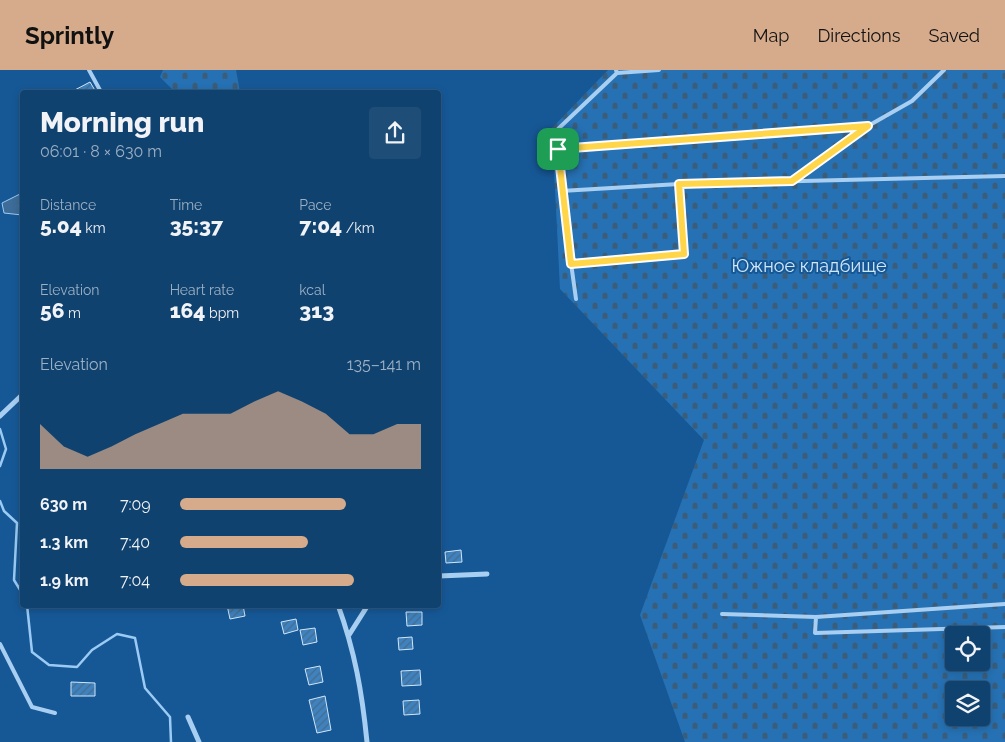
<!DOCTYPE html>
<html lang="en">
<head>
<meta charset="utf-8">
<style>
  :root { --surface:#104270; --page:#1e4d78; --text:#f1f3f6; --muted:#9cb0c3; --line:#305b83; --accent:#d6ab8b }
  body { margin:0; font-family:Raleway,sans-serif; background:var(--page); color:var(--text); height:100vh; display:flex; flex-direction:column; font-size:19px; white-space:nowrap }
  * { box-sizing:border-box; margin:0 }
  p { font-size:16px; color:var(--muted) }
  .icon { flex:none; width:28px; height:28px; fill:none; stroke:currentColor; stroke-width:2; stroke-linecap:round; stroke-linejoin:round }
  .map { position:relative; flex:1; overflow:hidden }
  .details { position:absolute; left:20px; top:20px; width:421px; height:518px; display:flex; flex-direction:column; background:var(--surface); border-radius:5px; box-shadow:0 2px 8px #0003,0 0 0 1px var(--line) }
  .details>* { flex:none }
  .buttons { position:absolute; left:945px; top:556px; display:grid; gap:10px }
  .buttons a { display:grid; place-items:center; width:45px; height:45px; border-radius:5px; background:var(--surface); box-shadow:0 2px 8px #0003,0 0 0 1px var(--line); font-size:25px }
  .pin { position:absolute; display:grid; place-items:center; width:42px; height:42px; color:#fff; margin:-21px; border-radius:10px; box-shadow:0 2px 8px #0006 }
  .round { display:grid; place-items:center; flex:none; width:52px; height:52px; border-radius:5px; background:var(--page) }
  .overview { display:flex; align-items:center; justify-content:space-between; height:85px; padding:0 20px }
  h1 { font-size:28px; font-weight:800; line-height:38px }
  .figures { display:grid; grid-template-columns:repeat(3,1fr); gap:8px; height:85px; padding:5px 20px }
  .figures div { display:grid; align-content:center }
  .figures b { font-size:21px; font-weight:800 }
  .figures small { font-size:14px; font-weight:400 }
  .figures p { font-size:14px }
  .chart { height:140px; padding:10px 20px }
  .chart p { display:flex; justify-content:space-between }
  .chart svg { width:100%; height:90px; margin-top:5px; fill:var(--accent); opacity:.7 }
  ul { padding:0 20px; list-style:none; font-size:16px }
  li { display:grid; grid-template-columns:80px 60px 1fr; align-items:center; height:38px }
  li i { height:12px; border-radius:6px; background:var(--accent) }
  header { display:flex; align-items:center; gap:30px; box-sizing:border-box; height:70px; padding:0 25px; background:var(--accent); color:#111 }
  header strong { font-size:24px }
  nav { display:flex; gap:28px; margin-inline-start:auto; font-size:18px }
  .map>svg:first-child { display:block }
  .cemetery { fill:url(#cemetery-stones); fill-rule:evenodd }
  .water { fill:url(#water-ripples); stroke:#9bcbf4 }
  .lines { fill:none; stroke-linecap:round; stroke-linejoin:round }
  .stream { stroke:#9bcbf4; stroke-width:2.5 }
  .building { fill:url(#building-hatch); stroke:#d0e7fc }
  .lane { stroke:#a8cff1; stroke-width:4 }
  .street { stroke:#a8cff1; stroke-width:5 }
  .route-casing { stroke:#fff; stroke-width:10 }
  .route { stroke:#ffd54a; stroke-width:6 }
  .labels { text-anchor:middle; stroke-width:4; stroke-linejoin:round; paint-order:stroke }
  .park-label { font-size:18px; fill:#d0e7fc; stroke:#165896 }
</style>
</head>
<body>
<header>
<strong>Sprintly</strong>
<nav><a>Map</a><a>Directions</a><a>Saved</a></nav>
</header>
<div class="map">
<svg width="1005" height="672" viewBox="0 0 1005 672">
  <defs>
    <pattern id="cemetery-stones" width="16" height="16" patternUnits="userSpaceOnUse" patternTransform="scale(1.25)"><rect width="16" height="16" fill="#2671b3"/><path d="M2 7V4a2 2 0 0 1 4 0v3zM10 15v-3a2 2 0 0 1 4 0v3z" fill="#3b5d7a"/></pattern>
    <pattern id="water-ripples" width="26" height="14" patternUnits="userSpaceOnUse" patternTransform="scale(1.25)"><rect width="26" height="14" fill="#3d6c98"/><path d="M2 4q2-2 4 0t4 0M15 11q2-2 4 0t4 0" fill="none" stroke="#5a82a7"/></pattern>
    <pattern id="building-hatch" width="6" height="6" patternUnits="userSpaceOnUse" patternTransform="scale(1.25)"><rect width="6" height="6" fill="#3f82be"/><path d="M-1 1l2-2M0 6l6-6M5 7l2-2" fill="none" stroke="#446c90"/></pattern>
  </defs>
  <rect width="100%" height="100%" fill="#165896"/>
  <path class="cemetery" d="M 163,0 L 236,0 L 240,22 L 175,22 L 160,7 Z
    M 608,0 L 1005,0 L 1005,672 L 685,672 L 640,545 L 704,370 L 560,219 L 552,58 ZM 954,565 L 981,565 L 981,592 L 954,592 ZM 954,620 L 981,620 L 981,648 L 954,648 Z"/>
  <path class="water" d="M 22,123 L 22,145 L 4,143 L 2,133 Z"/>
  <g class="lines">
    <path class="stream" d="M 0,359 L 6,379 L 0,396
      M 0,431 L 4,441 L 17,453 L 14,510 L 22,523
      M 27,535 L 32,582 L 49,595 L 77,597 L 92,580 L 117,564 L 135,568 L 145,618 L 170,647 L 171,672"/>
  </g>
  <path class="building" d="M 90,12 L 96,22 L 71,22 Z
    M 461,480 L 462,492 L 446,493 L 445,482 Z
    M 227,535 L 243,535 L 245,546 L 230,549 Z
    M 406,542 L 422,542 L 422,555 L 407,556 Z
    M 296,549 L 298,560 L 284,564 L 281,552 Z
    M 315,558 L 317,572 L 303,575 L 300,560 Z
    M 412,567 L 413,579 L 399,580 L 398,568 Z
    M 320,596 L 323,612 L 309,615 L 305,599 Z
    M 420,600 L 421,615 L 402,616 L 401,601 Z
    M 71,612 L 95,613 L 95,626 L 71,626 Z
    M 325,626 L 331,660 L 317,663 L 309,630 Z
    M 419,630 L 420,644 L 404,645 L 403,631 Z"/>
  <g class="lines">
    <path class="lane" d="M 89,0 L 101,22
      M 617,3 L 659,0
      M 558,79 L 868,56
      M 793,110 L 868,56 L 912,31 L 944,0
      M 561,121 L 679,114 L 1005,106
      M 571,194 L 684,184 L 679,114
      M 576,229 L 561,121 L 558,59 L 617,3 L 616,0
      M 1005,534 L 816,547 L 815,563 L 1005,557
      M 722,544 L 816,547
      M 0,574 L 32,637 L 55,643"/>
    <path class="street" d="M 0,346 L 22,325
      M 439,506 L 487,504
      M 338,535 C 355,582 362,622 367,672
      M 349,565 L 368,535
      M 188,647 L 199,672"/>
  </g>
  <g class="lines">
    <defs>
      <path id="route" d="M 868,56 L 792,111 L 679,114 L 684,184 L 571,194 L 558,79 Z"/>
    </defs>
    <use href="#route" class="route-casing"/>
    <use href="#route" class="route"/>
  </g>
  <g class="labels">
    <g class="park-label">
      <text x="809" y="202">Южное кладбище</text>
    </g>
  </g>
</svg>
<div class="buttons">
<a><svg class="icon" aria-label="locate" viewBox="0 0 24 24"><circle cx="12" cy="12" r="6"/><path d="M12 2v4M12 18v4M2 12h4M18 12h4"/></svg></a>
<a><svg class="icon" aria-label="layers" viewBox="0 0 24 24"><path d="M12 4l9 5-9 5-9-5zM3 14l9 5 9-5"/></svg></a>
</div>
<div class="pin" style="left:558px;top:79px;background:#1e9e55"><svg class="icon" aria-label="arrive" viewBox="0 0 24 24"><path d="M6 21V4h12l-3 4 3 4H6"/></svg></div>
<section class="details">
<div class="overview"><div><h1>Morning run</h1><p>06:01 · 8 × 630 m</p></div><a class="round"><svg class="icon" aria-label="share" viewBox="0 0 24 24"><path d="M12 15V3M7 8l5-5 5 5M5 13v7h14v-7"/></svg></a></div>
<div class="figures">
<div><p>Distance</p><b>5.04<small> km</small></b></div>
<div><p>Time</p><b>35:37</b></div>
<div><p>Pace</p><b>7:04<small> /km</small></b></div>
</div>
<div class="figures">
<div><p>Elevation</p><b>56<small> m</small></b></div>
<div><p>Heart rate</p><b>164<small> bpm</small></b></div>
<div><p>kcal</p><b>313</b></div>
</div>
<div class="chart"><p><span>Elevation</span>135–141 m</p>
<svg viewBox="0 0 160 44" preserveAspectRatio="none"><path d="M0 44V22L10 33L20 38L30 33L40 27L50 22L60 17L70 17L80 17L90 11L100 6L110 11L120 17L130 27L140 27L150 22L160 22V44z"/></svg>
</div>
<ul>
<li><b>630 m</b>7:09<i style="width:69%"></i></li>
<li><b>1.3 km</b>7:40<i style="width:53%"></i></li>
<li><b>1.9 km</b>7:04<i style="width:72%"></i></li>
</ul>
</section>
</div>
</body>
</html>
